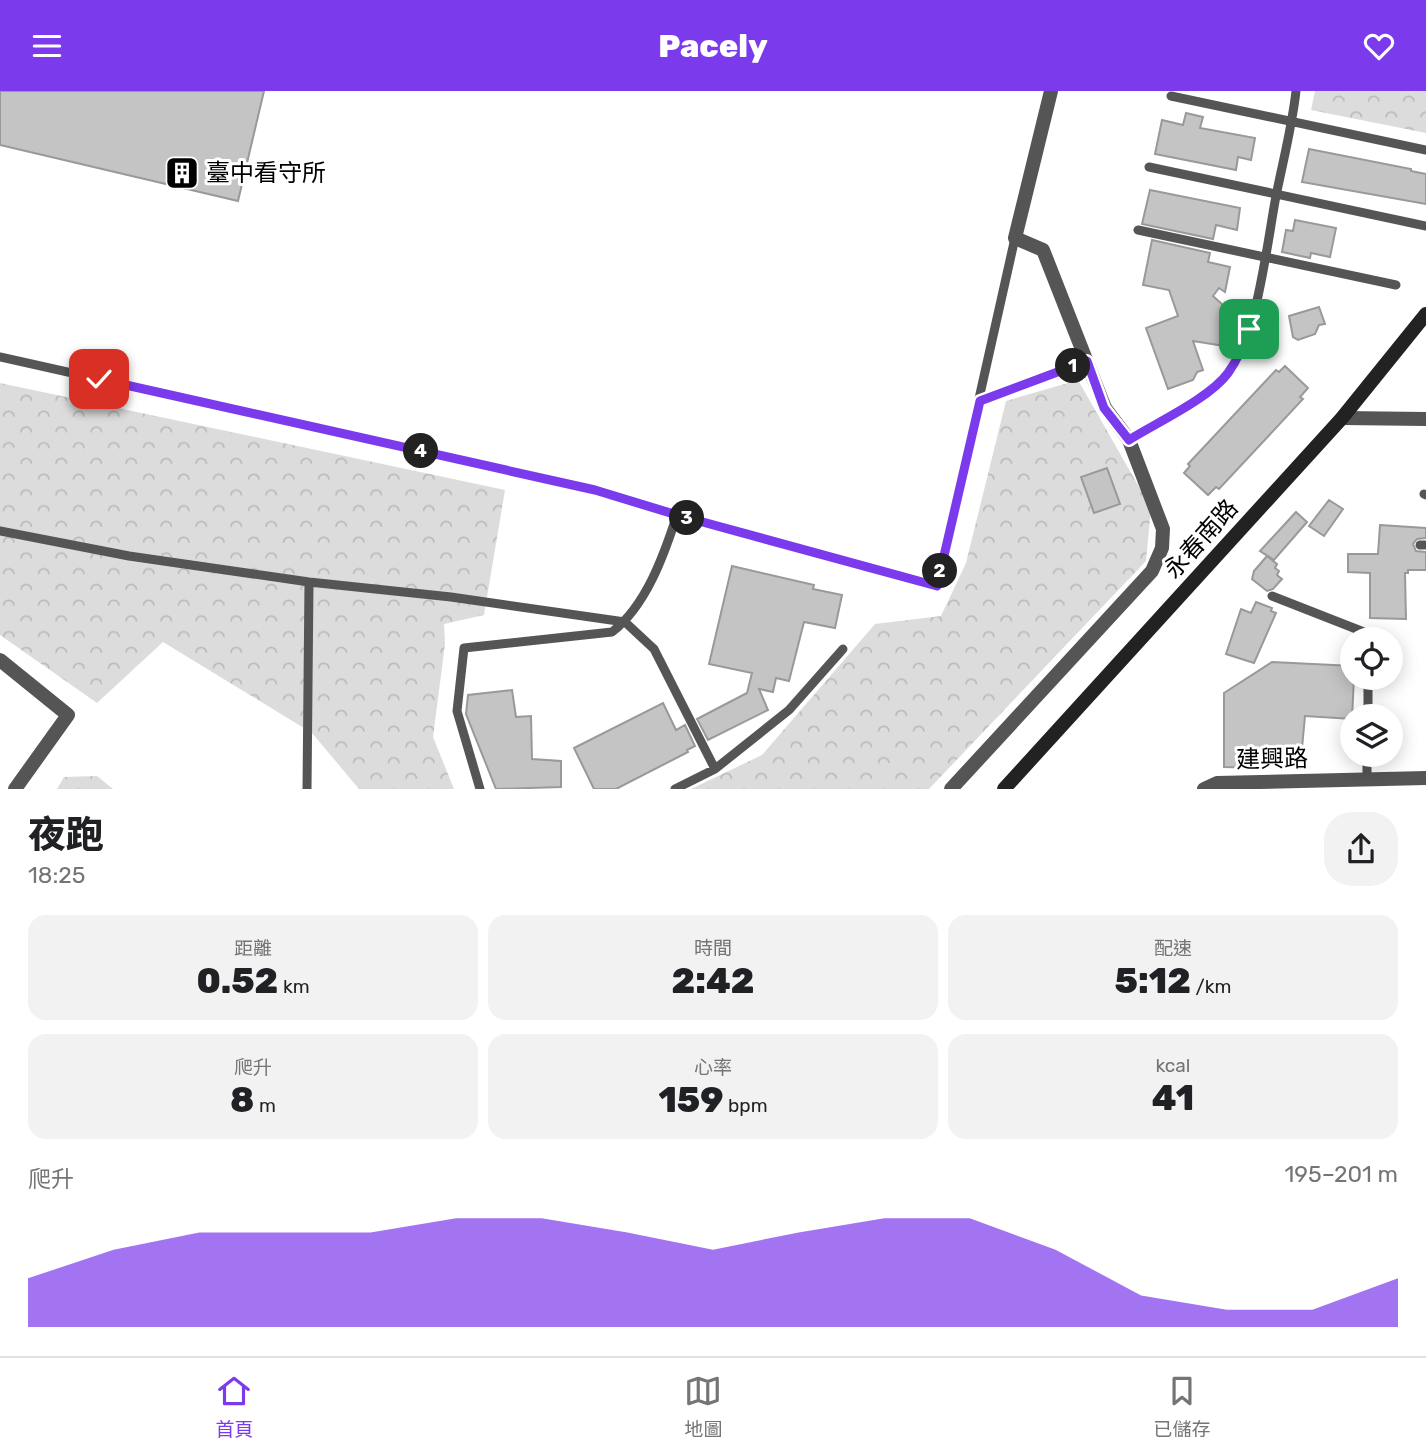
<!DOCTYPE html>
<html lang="zh-TW">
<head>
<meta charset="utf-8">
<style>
  :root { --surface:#fff; --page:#f2f2f2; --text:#202124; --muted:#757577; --line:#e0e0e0; --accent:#7c3aed }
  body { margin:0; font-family:Rubik,"Noto Sans TC",sans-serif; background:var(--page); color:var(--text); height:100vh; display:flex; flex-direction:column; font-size:26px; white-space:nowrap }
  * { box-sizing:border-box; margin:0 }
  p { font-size:23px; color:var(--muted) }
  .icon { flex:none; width:38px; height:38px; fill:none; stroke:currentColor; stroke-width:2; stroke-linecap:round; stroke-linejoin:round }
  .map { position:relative; height:698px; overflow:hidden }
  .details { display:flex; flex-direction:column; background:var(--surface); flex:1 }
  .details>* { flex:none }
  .buttons { position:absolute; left:1340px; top:536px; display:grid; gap:14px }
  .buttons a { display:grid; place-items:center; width:63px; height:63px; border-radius:50%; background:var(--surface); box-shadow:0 4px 18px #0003; font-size:35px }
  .pin { position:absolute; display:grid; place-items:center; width:60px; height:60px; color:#fff; margin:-30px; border-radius:14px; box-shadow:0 4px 10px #0006 }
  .km { position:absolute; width:35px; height:35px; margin:-18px; border-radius:50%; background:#222; color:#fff; font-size:19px; line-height:35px; text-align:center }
  .round { display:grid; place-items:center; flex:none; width:74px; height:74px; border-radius:28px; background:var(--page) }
  .summary { display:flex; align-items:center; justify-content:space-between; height:119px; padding:0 28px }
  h1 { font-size:38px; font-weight:800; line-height:52px }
  .metrics { display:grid; grid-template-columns:repeat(3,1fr); gap:10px; height:119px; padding:7px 28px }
  .metrics div { display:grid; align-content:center; border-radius:18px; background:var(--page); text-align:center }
  .metrics b { font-size:35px; font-weight:800 }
  .metrics small { font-size:19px; font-weight:400 }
  .metrics p { font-size:19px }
  .chart { height:196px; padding:14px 28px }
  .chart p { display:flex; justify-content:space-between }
  .chart svg { width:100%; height:126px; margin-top:7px; fill:var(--accent); opacity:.7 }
  header { display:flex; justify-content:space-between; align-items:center; height:91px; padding:0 28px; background:var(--accent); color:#fff; font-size:32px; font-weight:800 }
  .dock { display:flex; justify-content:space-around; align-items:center; height:98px; border-top:2px solid var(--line); background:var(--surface); font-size:19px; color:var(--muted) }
  .dock a { display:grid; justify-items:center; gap:4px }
  .dock .on { color:var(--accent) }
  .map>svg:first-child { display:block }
  .forest { fill:url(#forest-crowns) }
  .building { fill:#c4c4c4; stroke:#999; stroke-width:2 }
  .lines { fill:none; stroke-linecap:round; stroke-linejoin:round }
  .lane { stroke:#555; stroke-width:9 }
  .street { stroke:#555; stroke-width:14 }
  .secondary { stroke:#222; stroke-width:14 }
  .route-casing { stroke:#fff; stroke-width:14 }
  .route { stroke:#7c3aed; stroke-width:9 }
  .labels { text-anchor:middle; stroke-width:6; stroke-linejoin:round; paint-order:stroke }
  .poi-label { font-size:24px; fill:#000; stroke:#fff; text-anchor:start }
  .street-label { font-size:24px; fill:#000; stroke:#fff }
</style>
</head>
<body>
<header><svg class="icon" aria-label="menu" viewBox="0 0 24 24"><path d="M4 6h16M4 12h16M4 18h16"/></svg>Pacely<svg class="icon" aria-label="heart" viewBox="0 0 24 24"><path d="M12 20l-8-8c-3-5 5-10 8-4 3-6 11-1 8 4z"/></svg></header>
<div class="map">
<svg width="1426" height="698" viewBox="0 0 1426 698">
  <defs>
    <pattern id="forest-crowns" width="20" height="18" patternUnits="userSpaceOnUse" patternTransform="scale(1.75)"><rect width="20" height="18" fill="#dcdcdc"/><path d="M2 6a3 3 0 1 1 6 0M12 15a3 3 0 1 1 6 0" fill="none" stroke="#bbb"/></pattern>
  </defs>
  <rect width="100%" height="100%" fill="#fff"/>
  <path class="forest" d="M 1315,0 L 1426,0 L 1426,42 L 1311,19 Z
    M 1078,289 L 1151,417 L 1146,470 L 929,698 L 691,698 L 762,664 L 875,533 L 941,525 L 966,472 L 1006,310 Z
    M 0,292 L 505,399 L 484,524 L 444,533 L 445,553 L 433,646 L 454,698 L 359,698 L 312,642 L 163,551 L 97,612 L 0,544 Z
    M 97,685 L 113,698 L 57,698 L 64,686 Z"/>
  <path class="building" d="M 0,0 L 264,0 L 238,110 L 0,54 Z
    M 1186,22 L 1203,26 L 1200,37 L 1255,47 L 1251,69 L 1238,66 L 1236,79 L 1155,63 L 1162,29 L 1183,34 Z
    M 1309,58 L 1411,78 L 1411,80 L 1426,83 L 1426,113 L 1302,91 Z
    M 1150,99 L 1240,117 L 1237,139 L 1216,134 L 1213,148 L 1142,133 Z
    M 1295,129 L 1336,137 L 1330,166 L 1311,162 L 1310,167 L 1282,161 L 1286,139 L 1293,140 Z
    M 1152,149 L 1210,162 L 1208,171 L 1230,176 L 1225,201 L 1219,197 L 1213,205 L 1223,214 L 1221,222 L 1238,226 L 1231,256 L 1193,250 L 1203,279 L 1197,281 L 1193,289 L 1168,298 L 1146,237 L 1178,225 L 1169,199 L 1143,194 Z
    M 1319,216 L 1325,233 L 1319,234 L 1315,243 L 1298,249 L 1293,246 L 1289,225 Z
    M 1285,275 L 1308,297 L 1300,306 L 1303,308 L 1219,398 L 1216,396 L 1208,404 L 1184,382 L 1190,375 L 1188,373 L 1276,279 L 1279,281 Z
    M 1107,377 L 1120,413 L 1094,422 L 1081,386 Z
    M 1329,409 L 1343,418 L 1324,445 L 1309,435 Z
    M 1296,421 L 1307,431 L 1274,469 L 1260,460 Z
    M 1380,434 L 1426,437 L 1426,447 L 1417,448 L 1413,453 L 1416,460 L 1426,461 L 1426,479 L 1408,479 L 1408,482 L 1405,482 L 1406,528 L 1370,527 L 1370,482 L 1348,481 L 1348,463 L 1378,463 Z
    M 1267,465 L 1277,473 L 1275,477 L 1279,480 L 1277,484 L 1282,488 L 1273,498 L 1267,500 L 1252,488 L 1254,480 Z
    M 732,475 L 814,494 L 813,498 L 842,504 L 835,537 L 804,531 L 789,590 L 776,587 L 773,601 L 759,598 L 768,619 L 708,649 L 697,628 L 747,602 L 752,582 L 709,573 Z
    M 1256,511 L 1272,517 L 1271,520 L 1276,522 L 1254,572 L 1226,563 L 1241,518 L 1251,522 Z
    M 1272,571 L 1353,575 L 1354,586 L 1352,628 L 1305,625 L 1301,668 L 1265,665 L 1265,677 L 1224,676 L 1224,602 Z
    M 512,599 L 516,626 L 531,625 L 532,668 L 561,670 L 561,696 L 496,698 L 466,623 L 468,604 Z
    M 663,612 L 676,639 L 685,634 L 695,655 L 687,659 L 688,661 L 616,698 L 594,698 L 574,657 Z"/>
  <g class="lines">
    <path class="lane" d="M 1171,5 L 1426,59
      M 1149,76 L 1426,135
      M 1138,139 L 1396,194
      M 0,266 L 595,399 L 677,424 L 937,495 L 1015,147
      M 980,310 L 1087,270
      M 1129,349 C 1157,332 1207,308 1227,284 C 1257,249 1267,152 1276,105 C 1283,70 1292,36 1296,0
      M 1424,403 L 1426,404
      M 0,440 L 129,465 L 309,491 L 451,506 L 625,531 L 654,558 L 715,678
      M 1420,454 L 1426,454
      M 1272,505 L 1369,543 L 1368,548
      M 1368,625 L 1368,586
      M 1367,689 L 1367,663
      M 307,698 L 309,491
      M 480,698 L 457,620 L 464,557 L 612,541 C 646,515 664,464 677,424
      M 675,698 L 715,678 L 789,619 L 843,558"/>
    <path class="street" d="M 1342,327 L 1426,328
      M 0,569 L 68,624 L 15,698
      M 951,698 L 1152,480 L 1162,457 L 1163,438 L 1129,349 L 1105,317 L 1043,159 L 1015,147 L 1051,0
      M 1204,698 L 1217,692 L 1426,687"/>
    <path class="secondary" d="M 1004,698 L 1342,327 L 1426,223"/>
  </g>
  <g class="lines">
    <defs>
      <path id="route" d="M 99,288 L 595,399 L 677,424 L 937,495 L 980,310 L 1087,270 L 1104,317 L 1129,349 C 1156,332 1210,307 1228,282 C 1238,268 1244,254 1249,238"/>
    </defs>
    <use href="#route" class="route-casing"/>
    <use href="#route" class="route"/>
  </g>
  <defs>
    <symbol id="building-square" viewBox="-11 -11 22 22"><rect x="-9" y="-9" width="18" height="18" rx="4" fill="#000" stroke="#fff"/><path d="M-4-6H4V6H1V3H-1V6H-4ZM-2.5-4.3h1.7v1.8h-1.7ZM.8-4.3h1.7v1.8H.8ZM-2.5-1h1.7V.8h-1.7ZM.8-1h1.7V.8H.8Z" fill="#fff"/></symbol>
  </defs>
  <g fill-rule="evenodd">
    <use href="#building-square" x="163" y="63" width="38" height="38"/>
  </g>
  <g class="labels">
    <g class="poi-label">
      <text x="206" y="90">臺中看守所</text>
    </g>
    <g class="street-label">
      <text transform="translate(1201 448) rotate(-48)" y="8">永春南路</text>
      <text transform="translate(1272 668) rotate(-1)" y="8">建興路</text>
    </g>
  </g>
</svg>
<div class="buttons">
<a><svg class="icon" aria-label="locate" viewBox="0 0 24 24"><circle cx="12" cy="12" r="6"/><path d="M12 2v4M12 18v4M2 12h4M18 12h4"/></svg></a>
<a><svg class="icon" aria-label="layers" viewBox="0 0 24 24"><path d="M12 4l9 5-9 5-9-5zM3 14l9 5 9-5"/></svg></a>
</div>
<div class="pin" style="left:1249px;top:238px;background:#1e9e55"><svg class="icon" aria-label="arrive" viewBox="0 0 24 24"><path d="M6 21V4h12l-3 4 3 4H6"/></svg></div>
<div class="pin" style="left:99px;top:288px;background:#d93025"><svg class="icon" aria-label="check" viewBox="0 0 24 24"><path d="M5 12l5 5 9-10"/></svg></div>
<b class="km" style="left:1073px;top:275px">1</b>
<b class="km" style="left:940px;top:480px">2</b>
<b class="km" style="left:687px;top:427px">3</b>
<b class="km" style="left:421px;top:360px">4</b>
</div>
<section class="details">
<div class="summary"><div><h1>夜跑</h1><p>18:25</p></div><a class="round"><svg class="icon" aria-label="share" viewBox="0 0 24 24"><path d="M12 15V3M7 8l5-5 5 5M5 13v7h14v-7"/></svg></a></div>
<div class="metrics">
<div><p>距離</p><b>0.52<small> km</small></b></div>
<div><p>時間</p><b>2:42</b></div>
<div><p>配速</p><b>5:12<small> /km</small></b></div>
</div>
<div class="metrics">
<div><p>爬升</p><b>8<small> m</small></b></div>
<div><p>心率</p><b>159<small> bpm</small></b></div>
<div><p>kcal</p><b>41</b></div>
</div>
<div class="chart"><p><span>爬升</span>195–201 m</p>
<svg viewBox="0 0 160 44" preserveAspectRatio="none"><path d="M0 44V27L10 17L20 11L30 11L40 11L50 6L60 6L70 11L80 17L90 11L100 6L110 6L120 17L130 33L140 38L150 38L160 27V44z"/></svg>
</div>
</section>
<nav class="dock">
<a class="on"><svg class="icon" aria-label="home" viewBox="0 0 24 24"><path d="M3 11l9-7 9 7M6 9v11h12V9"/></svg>首頁</a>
<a><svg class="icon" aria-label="map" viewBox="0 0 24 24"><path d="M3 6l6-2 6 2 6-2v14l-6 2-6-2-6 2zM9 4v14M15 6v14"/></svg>地圖</a>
<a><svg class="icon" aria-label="saved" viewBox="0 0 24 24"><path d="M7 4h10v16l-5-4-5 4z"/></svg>已儲存</a>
</nav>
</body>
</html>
